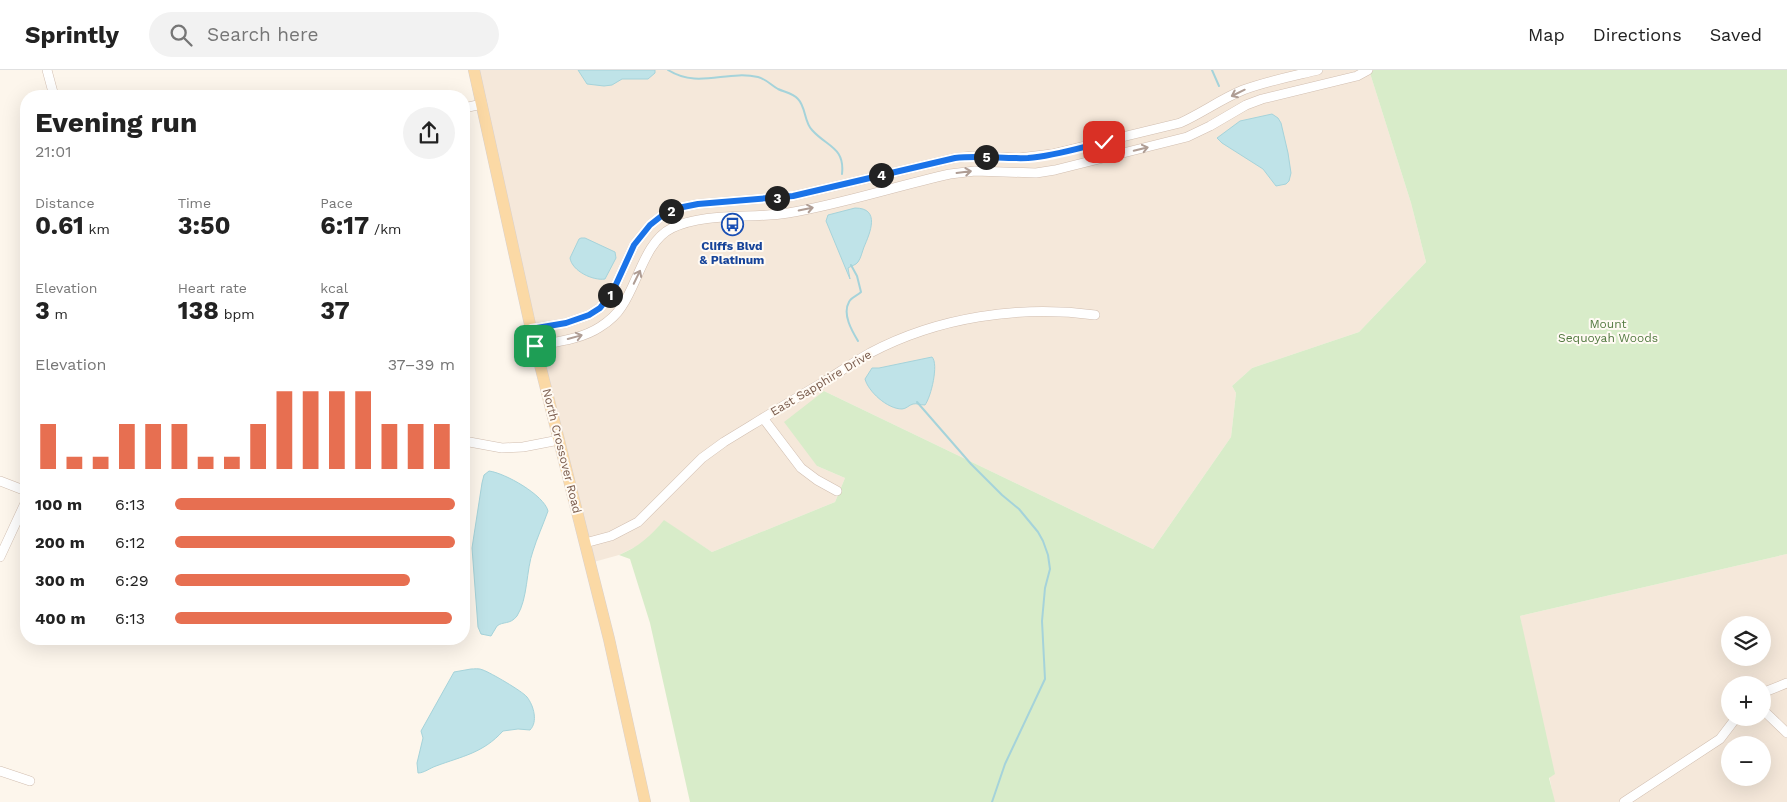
<!DOCTYPE html>
<html lang="en">
<head>
<meta charset="utf-8">
<style>
  :root { --surface:#fff; --page:#f2f2f2; --text:#222; --muted:#767676; --line:#e0e0e0; --accent:#e76f51 }
  body { margin:0; font-family:"Work Sans",sans-serif; background:var(--page); color:var(--text); height:100vh; display:flex; flex-direction:column; font-size:19px; white-space:nowrap }
  * { box-sizing:border-box; margin:0 }
  p { font-size:16px; color:var(--muted) }
  .icon { flex:none; width:28px; height:28px; fill:none; stroke:currentColor; stroke-width:2; stroke-linecap:round; stroke-linejoin:round }
  .map { position:relative; flex:1; overflow:hidden }
  .details { position:absolute; left:20px; top:20px; width:450px; height:555px; display:flex; flex-direction:column; background:var(--surface); border-radius:20px; box-shadow:0 5px 20px #0002 }
  .details>* { flex:none }
  .controls { position:absolute; left:1721px; top:546px; display:grid; gap:10px }
  .controls a { display:grid; place-items:center; width:50px; height:50px; border-radius:50%; background:var(--surface); box-shadow:0 5px 20px #0002; font-size:25px }
  .pin { position:absolute; display:grid; place-items:center; width:42px; height:42px; color:#fff; margin:-21px; border-radius:10px; box-shadow:0 2px 8px #0006 }
  .km { position:absolute; width:25px; height:25px; margin:-12px; border-radius:50%; background:#222; color:#fff; font-size:14px; line-height:25px; text-align:center }
  .round { display:grid; place-items:center; flex:none; width:52px; height:52px; border-radius:26px; background:var(--page) }
  .summary { display:flex; align-items:center; justify-content:space-between; height:85px; padding:0 15px }
  h1 { font-size:28px; font-weight:700; line-height:38px }
  .figures { display:grid; grid-template-columns:repeat(3,1fr); gap:8px; height:85px; padding:5px 15px }
  .figures div { display:grid; align-content:center }
  .figures b { font-size:25px; font-weight:700 }
  .figures small { font-size:14px; font-weight:400 }
  .figures p { font-size:14px }
  .chart { height:140px; padding:10px 15px }
  .chart p { display:flex; justify-content:space-between }
  .chart svg { width:100%; height:90px; margin-top:5px; stroke:var(--accent); stroke-width:6 }
  ul { padding:0 15px; list-style:none; font-size:16px }
  li { display:grid; grid-template-columns:80px 60px 1fr; align-items:center; height:38px }
  li i { height:12px; border-radius:6px; background:var(--accent) }
  header { display:flex; align-items:center; gap:30px; box-sizing:border-box; height:70px; padding:0 25px; background:var(--surface); border-bottom:1px solid var(--line) }
  header strong { font-size:24px }
  nav { display:flex; gap:28px; margin-inline-start:auto; font-size:18px }
  .search { width:350px; height:45px; background:var(--page); display:flex; align-items:center; gap:12px; box-sizing:border-box; padding:0 18px; border-radius:28px; color:var(--muted); font-size:19px }
  .map>svg:first-child { display:block }
  .residential { fill:#f5e8da; fill-rule:evenodd }
  .green { fill:#d8ecc9 }
  .water { fill:#bfe3e8; stroke:#a5d3da }
  .lines { fill:none; stroke-linecap:round; stroke-linejoin:round }
  .stream { stroke:#a5d3da; stroke-width:2 }
  .minor-casing { stroke:#d1beb0; stroke-width:10 }
  .major-casing { stroke:#dad1cd; stroke-width:12 }
  .minor { stroke:#fff; stroke-width:9 }
  .major { stroke:#fbd9a5; stroke-width:11 }
  .oneway { stroke:#af9d94 }
  .route-casing { stroke:#fff; stroke-width:10 }
  .route { stroke:#1a73e8; stroke-width:6 }
  .labels { text-anchor:middle; stroke-width:4; stroke-linejoin:round; paint-order:stroke }
  .transit-label { font-size:12px; font-weight:bold; fill:#164399; stroke:#fffaf3 }
  .park-label { font-size:12px; fill:#537a41; stroke:#fffaf3 }
  .street-label { font-size:12px; fill:#7a5c4d; stroke:#fffaf3 }
</style>
</head>
<body>
<header>
<strong>Sprintly</strong>
<div class="search"><svg class="icon" aria-label="search" viewBox="0 0 24 24"><circle cx="10" cy="10" r="6"/><path d="M15 15l6 6"/></svg>Search here</div>
<nav><a>Map</a><a>Directions</a><a>Saved</a></nav>
</header>
<div class="map">
<svg width="1787" height="732" viewBox="0 0 1787 732">
  <rect width="100%" height="100%" fill="#fdf6ec"/>
  <path class="residential" d="M 474,0 L 1369,0 L 1411,133 L 1426,192 L 1359,262 L 1252,298 L 1232,316 L 1236,323 L 1231,367 L 1153,479 L 824,321 L 817,396 L 845,408 L 835,432 L 712,482 L 664,451 L 647,469 L 637,476 L 619,485 L 590,493 Z
    M 1787,484 L 1787,732 L 1554,732 L 1520,546 ZM 1730,555 L 1762,555 L 1762,588 L 1730,588 ZM 1730,615 L 1762,615 L 1762,648 L 1730,648 ZM 1730,675 L 1762,675 L 1762,708 L 1730,708 Z"/>
  <path class="green" d="M 1369,0 L 1787,0 L 1787,484 L 1520,546 L 1555,704 L 1549,708 L 1555,732 L 690,732 L 650,553 L 630,489 L 619,485 C 638,477 651,466 664,450 L 712,482 L 835,432 L 845,408 L 817,396 L 784,352 L 824,321 L 1153,479 L 1231,367 L 1236,323 L 1232,316 L 1252,298 L 1359,262 L 1426,192 L 1411,133 Z"/>
  <path class="water" d="M 578,0 L 655,0 L 655,3 L 648,9 L 622,9 L 612,15 L 604,16 L 587,14 Z
    M 1272,44 L 1278,48 L 1281,53 L 1288,83 L 1291,103 L 1289,111 L 1286,114 L 1276,116 L 1263,99 L 1222,73 L 1217,68 L 1240,51 Z
    M 855,138 C 881,138 870,163 864,177 C 862,182 861,188 858,192 C 856,195 851,196 848,198 L 850,209 L 826,151 L 828,145 Z
    M 581,168 L 585,168 L 615,182 L 616,188 L 605,209 C 593,211 572,201 570,188 L 579,169 Z
    M 932,287 C 939,294 931,327 925,335 C 920,335 917,333 913,334 C 909,335 906,339 902,339 C 887,339 868,321 865,309 L 872,298 L 879,298 Z
    M 489,401 C 505,403 544,425 548,441 C 543,455 537,468 533,481 C 526,500 528,529 517,546 C 510,555 503,551 497,556 C 495,559 493,563 491,566 L 481,564 L 478,557 L 472,478 L 482,413 L 484,405 Z
    M 471,599 C 474,599 479,598 483,600 C 491,603 522,621 527,627 C 534,636 538,652 530,660 L 518,659 L 503,661 C 483,683 463,686 436,696 C 430,698 424,703 418,703 L 417,693 L 423,668 L 421,661 L 454,602 Z"/>
  <g class="lines">
    <path class="stream" d="M 668,0 C 698,19 726,0 758,7 C 766,9 771,15 778,19 C 784,22 793,23 798,29 C 806,37 804,52 812,60 C 827,77 845,77 842,104
      M 1212,0 L 1219,16
      M 851,195 L 857,206 L 861,222 C 857,226 851,227 849,232 C 842,244 852,261 858,271
      M 917,332 L 971,394 L 1002,425 L 1019,439 L 1038,462 L 1043,471 L 1048,485 L 1050,499 L 1045,518 L 1042,551 L 1045,609 L 1005,694 L 992,732"/>
    <defs>
      <path id="minor" d="M 47,0 L 54,26
        M 464,38 L 482,34
        M 531,259 L 566,253 L 589,245 L 600,238 L 613,221 L 634,175 L 650,155 L 664,144 L 678,138 L 698,134 L 793,126 L 955,88 L 973,86 L 1019,88 L 1052,84 L 1180,53 C 1202,43 1221,29 1243,20 C 1267,11 1293,6 1318,0
        M 535,276 C 556,272 582,269 600,257 C 608,252 617,244 622,236 C 638,213 645,171 672,158 C 706,142 751,149 788,143 C 842,134 896,116 950,104 L 975,101 L 1036,103 L 1055,100 L 1187,67 L 1210,56 L 1246,35 L 1262,29 L 1357,6 L 1368,0
        M 763,348 L 801,398 L 817,410 L 837,421
        M 464,371 L 502,378 L 523,377 L 559,370
        M 0,411 L 26,421
        M 585,473 L 611,466 L 638,452 L 702,388 L 724,372 C 757,352 789,332 822,313 C 838,303 854,292 870,283 C 938,247 1019,235 1095,245
        M 0,487 L 26,431
        M 1762,623 L 1787,613
        M 1762,639 L 1787,663
        M 0,701 L 30,711
        M 1624,732 L 1720,669 L 1736,648"/>
      <path id="major" d="M 474,0 L 531,259 L 609,569 L 645,732"/>
    </defs>
    <use href="#minor" class="minor-casing"/>
    <use href="#major" class="major-casing"/>
    <use href="#minor" class="minor"/>
    <use href="#major" class="major"/>
  </g>
  <defs><path id="oneway-shaft" d="M-6 0H5M1.5-3L5.5 0L1.5 3" fill="none" stroke-width="1.6" stroke-linecap="round" stroke-linejoin="round" transform="scale(1.25)"/></defs>
  <g class="oneway">
    <use href="#oneway-shaft" transform="translate(1238 23) rotate(154)"/>
    <use href="#oneway-shaft" transform="translate(1141 79) rotate(-14)"/>
    <use href="#oneway-shaft" transform="translate(964 102) rotate(-7)"/>
    <use href="#oneway-shaft" transform="translate(806 139) rotate(-12)"/>
    <use href="#oneway-shaft" transform="translate(637 207) rotate(-64)"/>
    <use href="#oneway-shaft" transform="translate(575 267) rotate(-15)"/>
  </g>
  <g class="lines">
    <defs>
      <path id="route" d="M 535,276 L 531,259 L 566,253 L 589,245 L 600,238 L 613,221 L 634,175 L 650,155 L 664,144 L 678,138 L 698,134 L 793,126 L 955,88 C 979,85 1004,89 1028,88 C 1054,86 1079,78 1104,72"/>
    </defs>
    <use href="#route" class="route-casing"/>
    <use href="#route" class="route"/>
  </g>
  <defs>
    <symbol id="bus-ring" viewBox="-11 -11 22 22"><circle r="9.5" fill="#fffaf3" stroke="#1a4fb4" stroke-width="1.5"/><path d="M-5-6H5V4H4V6H2V4H-2V6H-4V4H-5ZM-3.5-4V0h7V-4ZM-3.5 1.2v1.5H-2V1.2ZM2 1.2v1.5H3.5V1.2Z" fill="#1a4fb4"/></symbol>
  </defs>
  <g fill-rule="evenodd">
    <use href="#bus-ring" x="720" y="142" width="25" height="25"/>
  </g>
  <g class="labels">
    <g class="transit-label">
      <text x="732" y="180">Cliffs Blvd<tspan x="732" dy="14">&amp; Platinum</tspan></text>
    </g>
    <g class="park-label">
      <text x="1608" y="258">Mount<tspan x="1608" dy="14">Sequoyah Woods</tspan></text>
    </g>
    <g class="street-label">
      <text transform="translate(821 313) rotate(-31)" y="4">East Sapphire Drive</text>
      <text transform="translate(562 381) rotate(76)" y="4">North Crossover Road</text>
    </g>
  </g>
</svg>
<div class="controls">
<a><svg class="icon" aria-label="layers" viewBox="0 0 24 24"><path d="M12 4l9 5-9 5-9-5zM3 14l9 5 9-5"/></svg></a>
<a>+</a>
<a>−</a>
</div>
<div class="pin" style="left:535px;top:276px;background:#1e9e55"><svg class="icon" aria-label="arrive" viewBox="0 0 24 24"><path d="M6 21V4h12l-3 4 3 4H6"/></svg></div>
<div class="pin" style="left:1104px;top:72px;background:#d93025"><svg class="icon" aria-label="check" viewBox="0 0 24 24"><path d="M5 12l5 5 9-10"/></svg></div>
<b class="km" style="left:610px;top:225px">1</b>
<b class="km" style="left:671px;top:141px">2</b>
<b class="km" style="left:777px;top:128px">3</b>
<b class="km" style="left:881px;top:105px">4</b>
<b class="km" style="left:986px;top:87px">5</b>
<section class="details">
<div class="summary"><div><h1>Evening run</h1><p>21:01</p></div><a class="round"><svg class="icon" aria-label="share" viewBox="0 0 24 24"><path d="M12 15V3M7 8l5-5 5 5M5 13v7h14v-7"/></svg></a></div>
<div class="figures">
<div><p>Distance</p><b>0.61<small> km</small></b></div>
<div><p>Time</p><b>3:50</b></div>
<div><p>Pace</p><b>6:17<small> /km</small></b></div>
</div>
<div class="figures">
<div><p>Elevation</p><b>3<small> m</small></b></div>
<div><p>Heart rate</p><b>138<small> bpm</small></b></div>
<div><p>kcal</p><b>37</b></div>
</div>
<div class="chart"><p><span>Elevation</span>37–39 m</p>
<svg viewBox="0 0 160 44" preserveAspectRatio="none"><path d="M5 44V22M15 44V38M25 44V38M35 44V22M45 44V22M55 44V22M65 44V38M75 44V38M85 44V22M95 44V6M105 44V6M115 44V6M125 44V6M135 44V22M145 44V22M155 44V22"/></svg>
</div>
<ul>
<li><b>100 m</b>6:13<i style="width:100%"></i></li>
<li><b>200 m</b>6:12<i style="width:100%"></i></li>
<li><b>300 m</b>6:29<i style="width:84%"></i></li>
<li><b>400 m</b>6:13<i style="width:99%"></i></li>
</ul>
</section>
</div>
</body>
</html>
